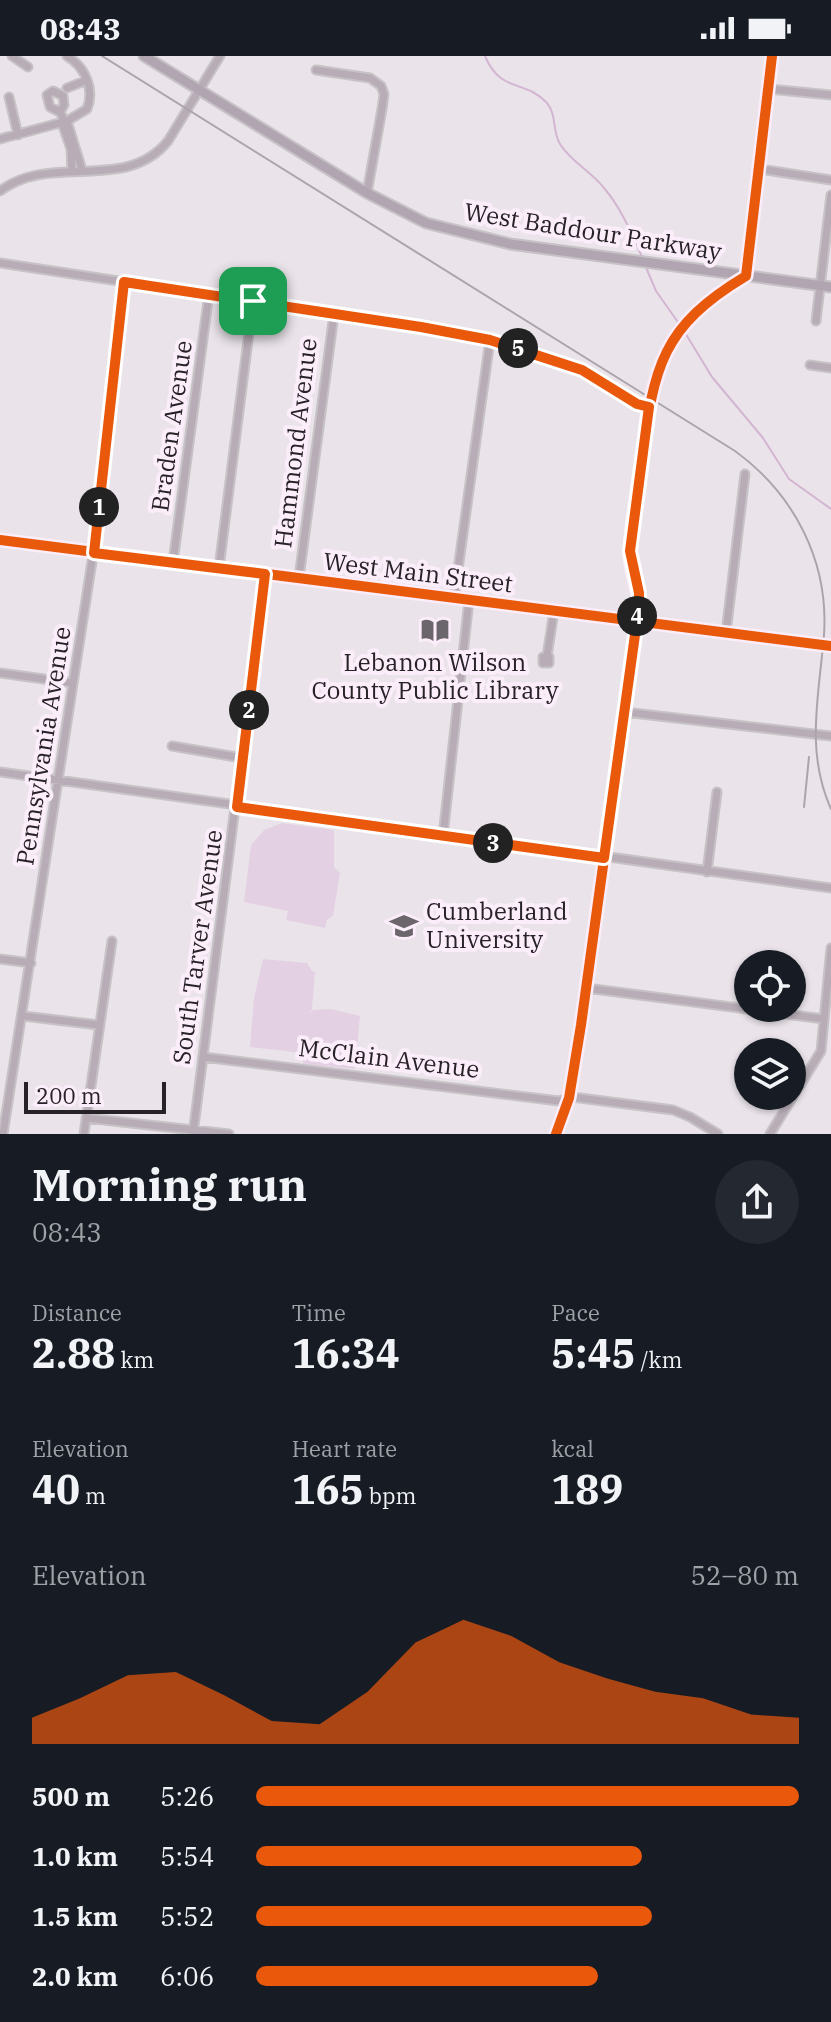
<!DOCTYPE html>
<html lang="en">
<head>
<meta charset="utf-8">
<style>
  :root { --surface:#171b24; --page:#242831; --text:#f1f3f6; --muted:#9ea1a6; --accent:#ea580c }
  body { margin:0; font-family:"IBM Plex Serif",serif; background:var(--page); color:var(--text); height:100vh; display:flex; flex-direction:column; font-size:30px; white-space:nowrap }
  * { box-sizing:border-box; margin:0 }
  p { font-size:26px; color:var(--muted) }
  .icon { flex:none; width:44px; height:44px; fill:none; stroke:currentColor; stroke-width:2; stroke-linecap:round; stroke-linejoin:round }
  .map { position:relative; height:1078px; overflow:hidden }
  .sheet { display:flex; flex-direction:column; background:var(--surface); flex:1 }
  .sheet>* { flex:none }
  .fabs { position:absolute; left:734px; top:894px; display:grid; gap:16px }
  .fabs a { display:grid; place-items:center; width:72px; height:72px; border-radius:50%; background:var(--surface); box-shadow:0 2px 6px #0004; font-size:40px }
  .scale { position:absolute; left:24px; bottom:20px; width:142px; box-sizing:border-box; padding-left:8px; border:4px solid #272227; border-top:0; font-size:22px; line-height:28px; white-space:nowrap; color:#272227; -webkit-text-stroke:6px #fbedfa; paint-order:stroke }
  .pin { position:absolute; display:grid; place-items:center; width:68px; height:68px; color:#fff; margin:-34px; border-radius:16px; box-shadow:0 4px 12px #0006 }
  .km { position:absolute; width:40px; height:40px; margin:-20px; border-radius:50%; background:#222; color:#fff; font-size:22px; line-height:40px; text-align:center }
  .round { display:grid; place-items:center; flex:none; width:84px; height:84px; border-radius:42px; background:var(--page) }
  .summary { display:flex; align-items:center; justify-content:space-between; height:136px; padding:0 32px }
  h1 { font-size:44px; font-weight:800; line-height:60px }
  .figures { display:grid; grid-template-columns:repeat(3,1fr); gap:12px; height:136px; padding:8px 32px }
  .figures div { display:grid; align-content:center }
  .figures b { font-size:40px; font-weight:800 }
  .figures small { font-size:22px; font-weight:400 }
  .figures p { font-size:22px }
  .chart { height:224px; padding:16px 32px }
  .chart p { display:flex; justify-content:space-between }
  .chart svg { width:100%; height:144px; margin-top:8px; fill:var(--accent); opacity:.7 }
  ul { padding:0 32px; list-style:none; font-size:26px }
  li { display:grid; grid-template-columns:128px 96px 1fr; align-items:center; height:60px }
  li i { height:20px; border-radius:10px; background:var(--accent) }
  .status { display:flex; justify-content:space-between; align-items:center; height:56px; padding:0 40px; background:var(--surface); direction:ltr }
  .status svg { height:22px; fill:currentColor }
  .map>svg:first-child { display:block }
  .pitch { fill:#e3d1e3 }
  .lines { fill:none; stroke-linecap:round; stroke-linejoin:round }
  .stream { stroke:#d3b5d2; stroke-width:2 }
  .minor-casing { stroke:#c6c2c6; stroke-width:11 }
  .major-casing { stroke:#c6c2c6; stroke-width:13 }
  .minor { stroke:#b8adb7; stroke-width:7 }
  .major { stroke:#b1a5b1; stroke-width:9 }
  .rail { stroke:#aca4ac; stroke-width:2 }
  .cycleway-casing { stroke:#fbedfa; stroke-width:15 }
  .cycleway { stroke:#e8590c; stroke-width:10 }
  .route-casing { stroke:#fff; stroke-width:16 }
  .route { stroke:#ea580c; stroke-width:10 }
  .labels { text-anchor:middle; stroke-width:8; stroke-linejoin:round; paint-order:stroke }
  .street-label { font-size:24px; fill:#272227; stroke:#fbedfa }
  .poi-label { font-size:24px; fill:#272227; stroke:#fbedfa }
</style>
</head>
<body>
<div class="status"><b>08:43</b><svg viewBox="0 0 49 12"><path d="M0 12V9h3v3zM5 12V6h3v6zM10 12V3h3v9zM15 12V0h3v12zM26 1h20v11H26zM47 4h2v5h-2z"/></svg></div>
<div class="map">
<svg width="831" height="1078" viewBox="0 0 831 1078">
  <rect width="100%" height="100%" fill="#eae4ea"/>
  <path class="pitch" d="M 282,767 L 334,774 L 334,811 L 340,817 L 333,860 L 327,864 L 325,872 L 286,864 L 288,855 L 244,846 L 251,789 L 264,774 Z
    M 263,903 L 307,907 L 312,915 L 315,916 L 312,953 L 309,958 L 313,954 L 331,953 L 360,960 L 355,1013 L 303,1008 L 303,997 L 250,991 L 254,942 Z"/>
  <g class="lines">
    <path class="stream" d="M 485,0 C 501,38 525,23 547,47 C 557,59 552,75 560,88 C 570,105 592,116 604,132 C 622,153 632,179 643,203
      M 645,209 L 656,235 L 680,269
      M 684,275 L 712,321 L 763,382 L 789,423 L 831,453"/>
    <defs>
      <path id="minor" d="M 12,0 L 28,11
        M 316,14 L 370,22 L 381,30 L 384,38 L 382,53 L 367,137
        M 67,32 L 87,24
        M 769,33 L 831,39
        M 9,41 L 18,79
        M 60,56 L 64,49 L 63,40 L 53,35 L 47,39 L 50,51 L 60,56 L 65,66
        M 67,65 L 82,114
        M 62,67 L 71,93 L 72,115
        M 0,83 L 67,65 L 87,53 C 95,33 85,11 67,0
        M 760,113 L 831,124
        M 0,135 C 51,96 125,138 168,85 L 220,0
        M 0,207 L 421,271 C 477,281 531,293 584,315 C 606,325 625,346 649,351
        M 816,265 L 831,139
        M 810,309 L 831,312
        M 173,506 L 209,238
        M 219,512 L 253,245
        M 299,522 L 334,258
        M 454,542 L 490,284
        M 726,577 L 745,418
        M 547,600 L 554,555
        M 543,601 L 549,601 L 549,607 L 543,607 Z
        M 0,617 L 73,627
        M 624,656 L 831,680
        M 172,690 L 242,702
        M 0,716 L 831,832
        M 443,780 L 469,544
        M 707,816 L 717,736
        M 0,903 L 31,907
        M 586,932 L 824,963
        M 23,960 L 99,969
        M 203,1001 L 559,1045 L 572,1041 L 673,1054 L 690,1061 L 718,1078
        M 86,1062 L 229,1078
        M 3,1078 L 95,486 L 124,226
        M 84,1078 L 112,885
        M 193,1078 L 265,518
        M 556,1078 L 569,1042 L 581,969 L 639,550 C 639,531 629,514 630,496 C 631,465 638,434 642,403 C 654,311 661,271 746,220 L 772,0
        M 770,1078 L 821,995 L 831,892"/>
      <path id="major" d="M 144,0 L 367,137 L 426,167 L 510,188 L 831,231
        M 0,484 L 831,590"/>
    </defs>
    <use href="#minor" class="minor-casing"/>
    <use href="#major" class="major-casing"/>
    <use href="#minor" class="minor"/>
    <use href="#major" class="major"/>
    <path class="rail" d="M 102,0 L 735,395 C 794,438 829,505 824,579 C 819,640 805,695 831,753
      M 804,751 L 809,701"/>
    <defs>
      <path id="cycleway" d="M 0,484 L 831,590
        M 556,1078 L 569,1042 L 581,969 L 639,550 C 639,531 629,514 630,496 C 631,465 638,434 642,403 C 654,311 661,271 746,220 L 772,0"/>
    </defs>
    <use href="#cycleway" class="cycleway-casing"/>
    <use href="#cycleway" class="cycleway"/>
  </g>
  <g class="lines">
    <defs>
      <path id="route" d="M 124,226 L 421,271 L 490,284 L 582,314 L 637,348 L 649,351 L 630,495 L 639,537 L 639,550 L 604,802 L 237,751 L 265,518 L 94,497 Z"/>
    </defs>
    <use href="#route" class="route-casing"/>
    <use href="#route" class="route"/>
  </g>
  <defs>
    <symbol id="library-bare" viewBox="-9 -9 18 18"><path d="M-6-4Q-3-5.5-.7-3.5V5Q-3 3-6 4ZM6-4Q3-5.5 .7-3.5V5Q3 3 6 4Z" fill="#6b666b" stroke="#fbedfa" stroke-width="2.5" paint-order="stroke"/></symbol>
    <symbol id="university-bare" viewBox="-9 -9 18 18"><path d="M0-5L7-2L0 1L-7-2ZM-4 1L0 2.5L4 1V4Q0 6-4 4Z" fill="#6b666b" stroke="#fbedfa" stroke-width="2.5" paint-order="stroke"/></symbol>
  </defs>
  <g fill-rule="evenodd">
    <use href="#library-bare" x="415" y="554" width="40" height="40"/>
    <use href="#university-bare" x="384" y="850" width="40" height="40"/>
  </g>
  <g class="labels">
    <g class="street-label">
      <text transform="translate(593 176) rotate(9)" y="8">West Baddour Parkway</text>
      <text transform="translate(172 370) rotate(-82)" y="8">Braden Avenue</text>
      <text transform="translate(296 387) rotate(-83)" y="8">Hammond Avenue</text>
      <text transform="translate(418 517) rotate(7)" y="8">West Main Street</text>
      <text transform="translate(44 690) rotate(-81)" y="8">Pennsylvania Avenue</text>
      <text transform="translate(198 891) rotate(-82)" y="8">South Tarver Avenue</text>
      <text transform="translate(389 1003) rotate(7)" y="8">McClain Avenue</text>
    </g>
    <g class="poi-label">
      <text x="435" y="615">Lebanon Wilson<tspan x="435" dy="28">County Public Library</tspan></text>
      <text x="426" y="864" text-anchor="start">Cumberland<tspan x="426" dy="28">University</tspan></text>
    </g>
  </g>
</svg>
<div class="fabs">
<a><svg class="icon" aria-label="locate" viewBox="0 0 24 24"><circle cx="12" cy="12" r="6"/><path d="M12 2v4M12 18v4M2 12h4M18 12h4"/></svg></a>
<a><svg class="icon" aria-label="layers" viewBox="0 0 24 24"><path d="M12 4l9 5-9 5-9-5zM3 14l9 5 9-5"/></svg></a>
</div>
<div class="scale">200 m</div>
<div class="pin" style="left:253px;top:245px;background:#1e9e55"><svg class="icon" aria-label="arrive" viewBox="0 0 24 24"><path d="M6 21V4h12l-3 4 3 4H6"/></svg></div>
<b class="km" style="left:99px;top:451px">1</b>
<b class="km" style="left:249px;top:654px">2</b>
<b class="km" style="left:493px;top:787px">3</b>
<b class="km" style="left:637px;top:560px">4</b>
<b class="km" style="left:518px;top:292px">5</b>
</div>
<section class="sheet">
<div class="summary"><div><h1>Morning run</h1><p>08:43</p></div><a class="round"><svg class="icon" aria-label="share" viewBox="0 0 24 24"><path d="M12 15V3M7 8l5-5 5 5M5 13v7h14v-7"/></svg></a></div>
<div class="figures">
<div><p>Distance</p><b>2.88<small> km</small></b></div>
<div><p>Time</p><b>16:34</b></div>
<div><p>Pace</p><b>5:45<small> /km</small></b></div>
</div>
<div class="figures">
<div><p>Elevation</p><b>40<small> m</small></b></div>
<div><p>Heart rate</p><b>165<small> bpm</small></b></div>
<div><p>kcal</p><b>189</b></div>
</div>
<div class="chart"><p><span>Elevation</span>52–80 m</p>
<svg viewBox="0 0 160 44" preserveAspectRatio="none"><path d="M0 44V36L10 30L20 23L30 22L40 29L50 37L60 38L70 28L80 13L90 6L100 11L110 19L120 24L130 28L140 30L150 35L160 36V44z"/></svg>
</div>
<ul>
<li><b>500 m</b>5:26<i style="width:100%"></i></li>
<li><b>1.0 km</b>5:54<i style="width:71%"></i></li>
<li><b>1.5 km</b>5:52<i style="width:73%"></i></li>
<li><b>2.0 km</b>6:06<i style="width:63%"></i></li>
</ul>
</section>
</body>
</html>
